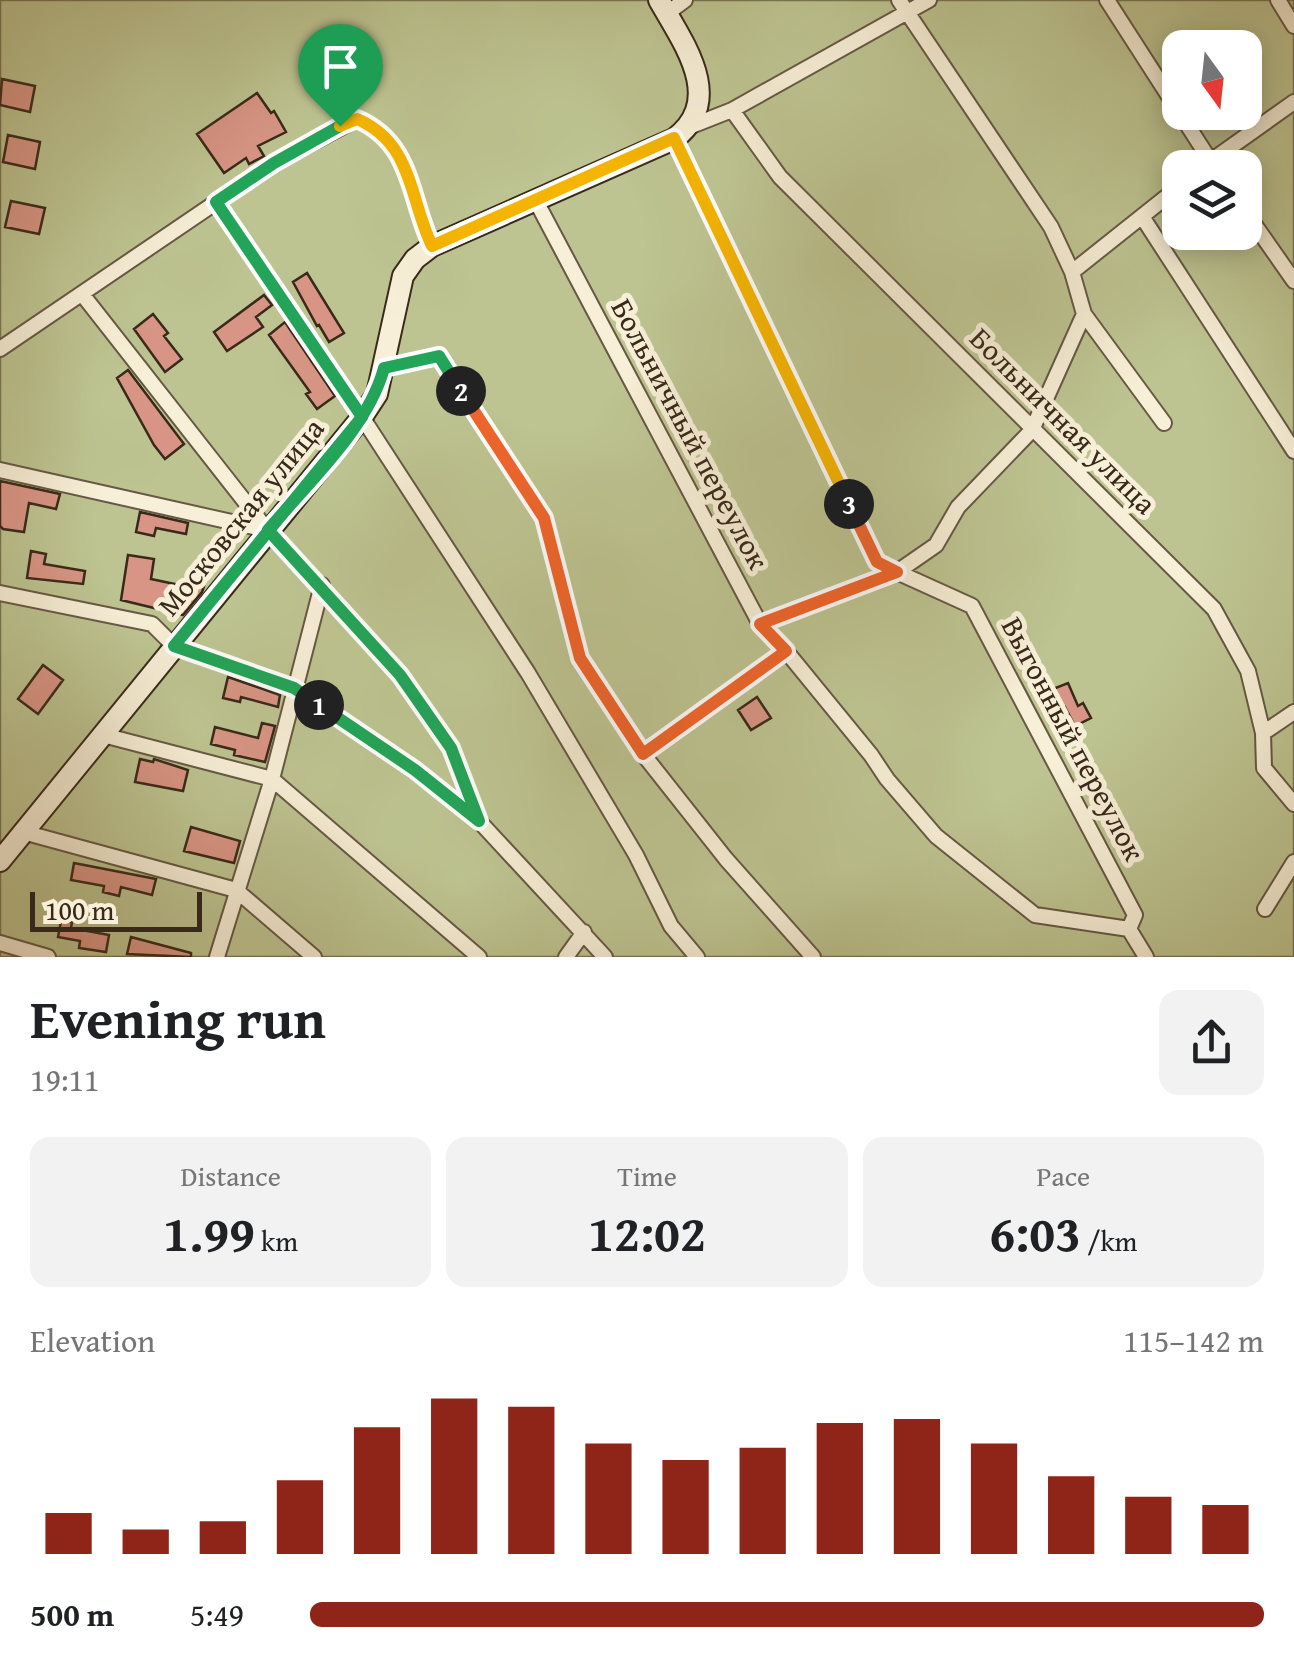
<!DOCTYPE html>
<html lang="en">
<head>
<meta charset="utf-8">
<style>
  :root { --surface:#fff; --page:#f2f2f2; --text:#202124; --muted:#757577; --accent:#8f2418 }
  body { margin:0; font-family:"Gentium Book Plus",serif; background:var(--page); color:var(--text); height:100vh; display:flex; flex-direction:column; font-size:38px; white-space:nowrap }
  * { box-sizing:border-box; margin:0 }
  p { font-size:32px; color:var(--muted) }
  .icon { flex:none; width:55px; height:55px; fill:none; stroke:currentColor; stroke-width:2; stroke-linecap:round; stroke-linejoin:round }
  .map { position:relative; height:957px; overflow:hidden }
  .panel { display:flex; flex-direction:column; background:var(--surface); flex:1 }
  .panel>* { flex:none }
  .needle { width:65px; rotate:165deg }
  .buttons { position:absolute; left:1162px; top:30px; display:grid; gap:20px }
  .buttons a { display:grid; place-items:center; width:100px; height:100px; border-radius:20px; background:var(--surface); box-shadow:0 5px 25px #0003; font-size:50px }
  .scale { position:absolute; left:30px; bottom:25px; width:172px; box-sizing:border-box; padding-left:10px; border:5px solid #39291a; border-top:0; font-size:28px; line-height:35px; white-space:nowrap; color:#39291a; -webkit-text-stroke:8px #f7efd7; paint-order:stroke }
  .pin { position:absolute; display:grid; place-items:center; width:85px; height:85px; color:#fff; margin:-102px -42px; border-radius:50% 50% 50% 0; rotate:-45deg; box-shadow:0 0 10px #0007 }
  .pin .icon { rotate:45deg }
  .km { position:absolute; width:50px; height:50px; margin:-25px; border-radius:50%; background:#222; color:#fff; font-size:28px; line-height:50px; text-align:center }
  .round { display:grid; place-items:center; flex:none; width:105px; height:105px; border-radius:20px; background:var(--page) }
  .headline { display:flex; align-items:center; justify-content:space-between; height:170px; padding:0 30px }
  h1 { font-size:55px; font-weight:700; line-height:75px }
  .metrics { display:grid; grid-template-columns:repeat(3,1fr); gap:15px; height:170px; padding:10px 30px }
  .metrics div { display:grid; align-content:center; border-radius:20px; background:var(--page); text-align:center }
  .metrics b { font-size:50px; font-weight:700 }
  .metrics small { font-size:28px; font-weight:400 }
  .metrics p { font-size:28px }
  .chart { height:280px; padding:20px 30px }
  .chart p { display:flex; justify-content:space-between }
  .chart svg { width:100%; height:180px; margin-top:10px; stroke:var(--accent); stroke-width:6 }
  ul { padding:0 30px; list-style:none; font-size:32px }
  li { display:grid; grid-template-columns:160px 120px 1fr; align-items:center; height:75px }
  li i { height:25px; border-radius:12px; background:var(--accent) }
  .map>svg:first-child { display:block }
  .green { fill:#bdc491; stroke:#7b7656; stroke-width:2.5; fill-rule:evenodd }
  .building { fill:#d89585; stroke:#39291a; stroke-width:2.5 }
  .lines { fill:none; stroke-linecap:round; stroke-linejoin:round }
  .street-casing { stroke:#675844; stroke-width:18 }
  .secondary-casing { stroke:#39291a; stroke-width:24 }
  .street { stroke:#f7efd7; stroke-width:14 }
  .secondary { stroke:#f7efd7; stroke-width:20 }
  .split-1-casing { stroke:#fff; stroke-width:20 }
  .split-2-casing { stroke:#fff; stroke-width:20 }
  .split-3-casing { stroke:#fff; stroke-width:20 }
  .split-4-casing { stroke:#fff; stroke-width:20 }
  .split-1 { stroke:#22a559; stroke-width:12 }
  .split-2 { stroke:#22a559; stroke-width:12 }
  .split-3 { stroke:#f0652b; stroke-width:12 }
  .split-4 { stroke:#f5b400; stroke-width:12 }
  .labels { text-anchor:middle; stroke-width:10; stroke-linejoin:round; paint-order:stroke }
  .street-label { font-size:30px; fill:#39291a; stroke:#f7efd7 }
</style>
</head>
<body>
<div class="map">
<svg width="1294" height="957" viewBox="0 0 1294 957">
  <rect width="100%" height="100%" fill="#f2e6c2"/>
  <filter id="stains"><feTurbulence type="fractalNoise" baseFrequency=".002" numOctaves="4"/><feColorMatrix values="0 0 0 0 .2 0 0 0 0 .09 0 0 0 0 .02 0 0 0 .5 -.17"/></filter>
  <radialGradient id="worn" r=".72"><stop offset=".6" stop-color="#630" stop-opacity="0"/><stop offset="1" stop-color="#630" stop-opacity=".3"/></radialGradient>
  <path class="green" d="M 0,0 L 1294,0 L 1294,957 L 0,957 ZM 1180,48 L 1245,48 L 1245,112 L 1180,112 ZM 1180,168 L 1245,168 L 1245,232 L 1180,232 Z"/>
  <path class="building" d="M 2,79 L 35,86 L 30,112 L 0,105 Z
    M 257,93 L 271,113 L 274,111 L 286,132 L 258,146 L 264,156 L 249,164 L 246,158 L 224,173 L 197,134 Z
    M 8,135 L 40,142 L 35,169 L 3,162 Z
    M 11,201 L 45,208 L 39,234 L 5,227 Z
    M 307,273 L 344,333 L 329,342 L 319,325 L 317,326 L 293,282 Z
    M 264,295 L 272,305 L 256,317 L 263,327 L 227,351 L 214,332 Z
    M 153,314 L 168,333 L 164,336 L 182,359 L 165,372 L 134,329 Z
    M 285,322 L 335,396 L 317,409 L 306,394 L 310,392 L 269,335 Z
    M 128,370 L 184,444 L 165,459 L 154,445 L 117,378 Z
    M 0,481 L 60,494 L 56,509 L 29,503 L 24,532 L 3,529 L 0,526 Z
    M 140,512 L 188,523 L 186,534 L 156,528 L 154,536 L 136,532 Z
    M 31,551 L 46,554 L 44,564 L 85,571 L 83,584 L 27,578 Z
    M 128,555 L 154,559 L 151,579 L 189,587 L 196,566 L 210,570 L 202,592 L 183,615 L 121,600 Z
    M 43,665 L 63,680 L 38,714 L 18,699 Z
    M 228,677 L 280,695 L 278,707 L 241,697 L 240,702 L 223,698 Z
    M 1068,683 L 1078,706 L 1083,703 L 1091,718 L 1075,726 L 1065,707 L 1062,709 L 1053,689 Z
    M 757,697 L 771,718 L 751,730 L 738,710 Z
    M 262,723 L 275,726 L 265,762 L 234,755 L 235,750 L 211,744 L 215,727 L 258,738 Z
    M 140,759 L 153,762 L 154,759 L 188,770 L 183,791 L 135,782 Z
    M 191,827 L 240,841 L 234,863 L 184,851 Z
    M 74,863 L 156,879 L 152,895 L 121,887 L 119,896 L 103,892 L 104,886 L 71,880 Z
    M 61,921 L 72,922 L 71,928 L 109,935 L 106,952 L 79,948 L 80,941 L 58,937 Z
    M 131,937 L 191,953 L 191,957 L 127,954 Z"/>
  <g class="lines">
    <defs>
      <path id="street" d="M 899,0 L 1051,227 L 1072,272 L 1084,314 L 1164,423
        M 1107,0 L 1215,168
        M 1278,0 L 1294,26
        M 666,14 L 685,0
        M 732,110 L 780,177 L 1214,609 L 1248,671 L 1263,733 L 1264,768 L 1294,804
        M 689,127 L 732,110 L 929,0
        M 674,139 L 877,563 L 972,606 L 1135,915 L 1129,929
        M 1201,168 L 1294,102
        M 536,201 L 760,624 L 786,651 L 871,755 L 887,779 L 936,836 L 1035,915 L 1129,929
        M 216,202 L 362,417 L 528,673 L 636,855 L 671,926 L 697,957
        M 1245,211 L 1294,281
        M 1143,218 L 1294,451
        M 1072,272 L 1180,186
        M 82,294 L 268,531 L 400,675 L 451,748 L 479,821 L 605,957
        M 0,349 L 274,163 L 357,119 C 413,142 409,198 432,246
        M 384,368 L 439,357 L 544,518 L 580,658 L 643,754 L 726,859 L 813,957
        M 0,470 L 267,530
        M 0,593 L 152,624 L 174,646 L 294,689 L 415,771 L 478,820
        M 760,624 L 897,572 L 936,545 L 958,507 L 1032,430 L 1084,314
        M 1263,733 L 1294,712
        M 103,735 L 272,779 L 479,957
        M 643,754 L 786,651
        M 23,832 L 236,890 L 314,957
        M 1265,909 L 1294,862
        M 1129,929 L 1146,957
        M 0,943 L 48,957
        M 217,957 L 272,779 L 322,585
        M 566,957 L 584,932"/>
      <path id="secondary" d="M 0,861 L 362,417 L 377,394 L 403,276 L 415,259 L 432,246 L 674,139 C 726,100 684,44 659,0"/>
    </defs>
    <use href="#street" class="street-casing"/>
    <use href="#secondary" class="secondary-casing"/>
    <use href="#street" class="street"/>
    <use href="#secondary" class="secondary"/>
  </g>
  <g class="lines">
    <defs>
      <path id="split-1" d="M 319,705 L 294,688 L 174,646 L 362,417 L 216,202 L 274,163 L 340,126"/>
      <path id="split-2" d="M 319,705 L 415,770 L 479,821 L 451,748 L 400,675 L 268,530 C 308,483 368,428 384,368 L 439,356 L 461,391"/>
      <path id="split-3" d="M 461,391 L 544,518 L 580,658 L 643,754 L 786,651 L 760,624 L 897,572 L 877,562 L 849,504"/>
      <path id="split-4" d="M 340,126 L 357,119 C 413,143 409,198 432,246 L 674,138 L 849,504"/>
    </defs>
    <use href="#split-1" class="split-1-casing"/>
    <use href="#split-2" class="split-2-casing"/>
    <use href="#split-3" class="split-3-casing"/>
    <use href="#split-4" class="split-4-casing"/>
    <use href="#split-1" class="split-1"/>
    <use href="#split-2" class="split-2"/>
    <use href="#split-3" class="split-3"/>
    <use href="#split-4" class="split-4"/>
  </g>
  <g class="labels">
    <g class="street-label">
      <text transform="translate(1063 421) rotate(45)" y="10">Больничная улица</text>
      <text transform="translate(690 434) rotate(62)" y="10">Больничный переулок</text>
      <text transform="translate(241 517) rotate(-51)" y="10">Московская улица</text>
      <text transform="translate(1073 739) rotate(62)" y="10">Выгонный переулок</text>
    </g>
  </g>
  <rect width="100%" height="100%" filter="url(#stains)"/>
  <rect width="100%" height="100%" fill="url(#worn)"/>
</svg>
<div class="buttons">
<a><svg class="needle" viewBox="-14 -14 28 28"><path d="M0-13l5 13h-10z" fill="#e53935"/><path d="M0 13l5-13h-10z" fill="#757577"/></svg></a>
<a><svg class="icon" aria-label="layers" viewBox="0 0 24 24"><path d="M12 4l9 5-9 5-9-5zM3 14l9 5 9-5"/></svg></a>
</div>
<div class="scale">100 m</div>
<div class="pin" style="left:340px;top:126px;background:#1e9e55"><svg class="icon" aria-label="arrive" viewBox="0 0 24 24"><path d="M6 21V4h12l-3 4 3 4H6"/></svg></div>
<b class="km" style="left:319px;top:705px">1</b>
<b class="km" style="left:461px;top:391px">2</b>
<b class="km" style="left:849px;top:504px">3</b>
</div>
<section class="panel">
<div class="headline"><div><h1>Evening run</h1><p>19:11</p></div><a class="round"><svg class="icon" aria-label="share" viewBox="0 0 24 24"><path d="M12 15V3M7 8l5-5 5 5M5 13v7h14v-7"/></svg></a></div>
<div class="metrics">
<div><p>Distance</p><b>1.99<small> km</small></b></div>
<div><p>Time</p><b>12:02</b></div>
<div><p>Pace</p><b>6:03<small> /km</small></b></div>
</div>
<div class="chart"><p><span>Elevation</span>115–142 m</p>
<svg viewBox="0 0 160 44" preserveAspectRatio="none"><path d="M5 44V34M15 44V38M25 44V36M35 44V26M45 44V13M55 44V6M65 44V8M75 44V17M85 44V21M95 44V18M105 44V12M115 44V11M125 44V17M135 44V25M145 44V30M155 44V32"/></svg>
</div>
<ul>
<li><b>500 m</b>5:49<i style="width:100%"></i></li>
</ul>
</section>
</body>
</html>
